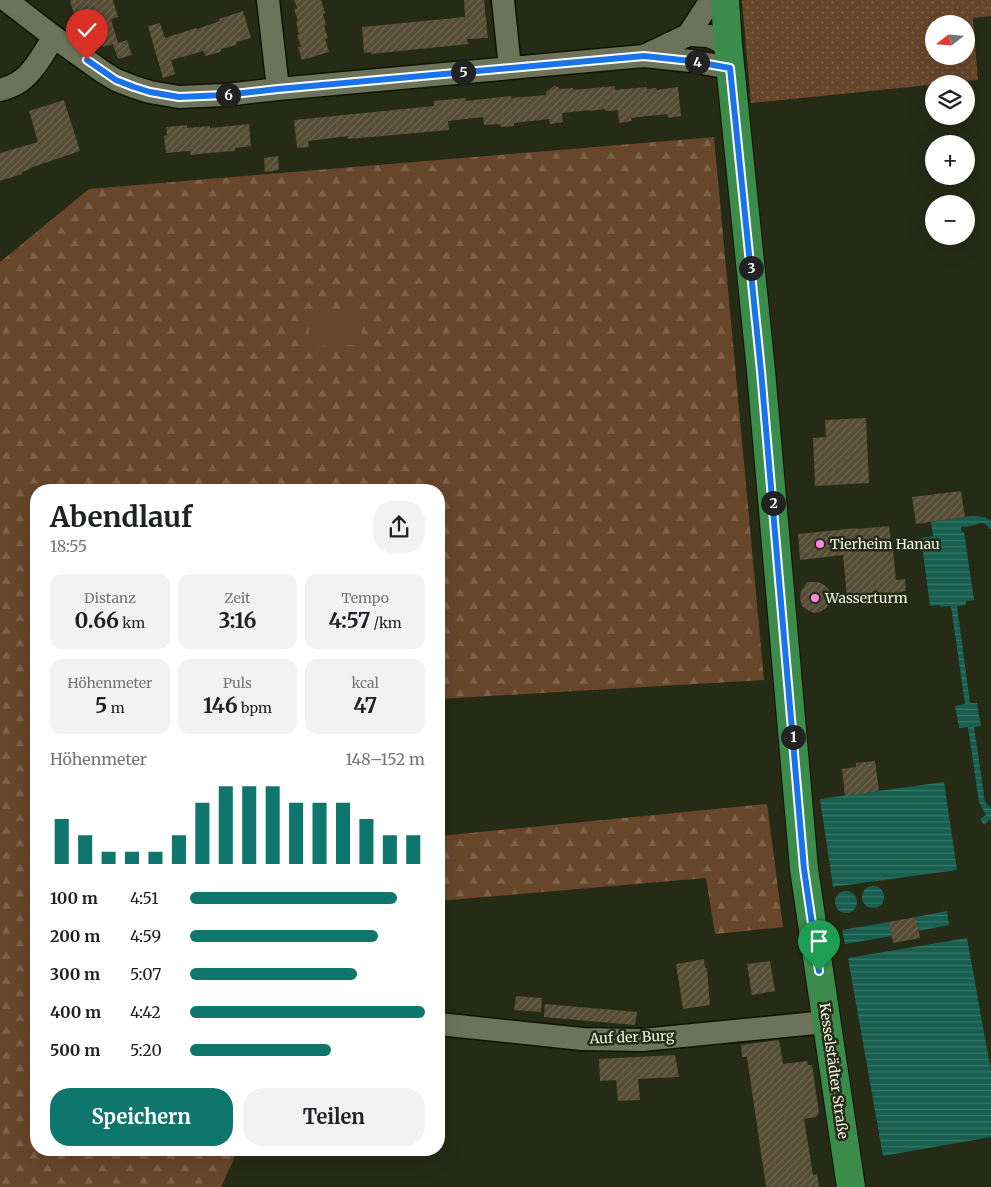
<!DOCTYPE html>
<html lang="de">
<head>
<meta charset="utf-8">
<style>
  :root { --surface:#fff; --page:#f2f2f2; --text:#202124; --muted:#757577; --accent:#0f766e }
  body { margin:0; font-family:Merriweather,serif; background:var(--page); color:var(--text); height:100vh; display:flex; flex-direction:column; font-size:19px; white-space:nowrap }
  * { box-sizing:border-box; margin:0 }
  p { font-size:16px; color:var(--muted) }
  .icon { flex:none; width:28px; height:28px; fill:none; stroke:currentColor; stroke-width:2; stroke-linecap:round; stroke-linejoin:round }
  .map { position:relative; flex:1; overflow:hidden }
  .sheet { position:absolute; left:30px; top:484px; width:415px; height:672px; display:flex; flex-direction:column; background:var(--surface); border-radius:20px; box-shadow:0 5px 20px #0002 }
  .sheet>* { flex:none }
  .needle { width:32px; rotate:253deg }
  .tools { position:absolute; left:925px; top:15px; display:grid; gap:10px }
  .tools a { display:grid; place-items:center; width:50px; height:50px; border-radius:50%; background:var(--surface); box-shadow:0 5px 20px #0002; font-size:25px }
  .pin { position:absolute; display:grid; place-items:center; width:42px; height:42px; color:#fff; margin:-51px -21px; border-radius:50% 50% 50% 0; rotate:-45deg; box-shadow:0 0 5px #0007 }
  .pin .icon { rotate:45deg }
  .km { position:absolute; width:25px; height:25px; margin:-12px; border-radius:50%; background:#222; color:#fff; font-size:14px; line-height:25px; text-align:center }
  .round { display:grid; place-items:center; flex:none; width:52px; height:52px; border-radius:20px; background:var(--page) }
  .headline { display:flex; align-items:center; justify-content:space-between; height:85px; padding:0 20px }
  h1 { font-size:28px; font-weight:700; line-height:38px }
  .figures { display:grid; grid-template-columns:repeat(3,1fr); gap:8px; height:85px; padding:5px 20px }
  .figures div { display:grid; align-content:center; border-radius:12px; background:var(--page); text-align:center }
  .figures b { font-size:21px; font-weight:700 }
  .figures small { font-size:14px; font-weight:400 }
  .figures p { font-size:14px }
  .chart { height:140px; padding:10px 20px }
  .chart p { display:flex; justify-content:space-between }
  .chart svg { width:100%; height:90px; margin-top:5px; stroke:var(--accent); stroke-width:6 }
  .primary-button { display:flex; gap:10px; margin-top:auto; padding:10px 20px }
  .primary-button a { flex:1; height:58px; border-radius:20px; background:var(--accent); color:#fff; font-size:20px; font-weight:700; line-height:58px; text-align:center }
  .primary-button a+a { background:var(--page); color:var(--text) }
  ul { padding:0 20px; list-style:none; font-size:16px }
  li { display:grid; grid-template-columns:80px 60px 1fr; align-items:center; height:38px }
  li i { height:12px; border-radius:6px; background:var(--accent) }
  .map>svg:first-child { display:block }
  .grass { fill:url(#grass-dots); fill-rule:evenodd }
  .forest { fill:url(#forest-firs) }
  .pitch { fill:#67462a }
  .water { fill:url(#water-rules) }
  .building { fill:url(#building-hatch) }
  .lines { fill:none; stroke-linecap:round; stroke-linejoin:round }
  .minor-casing { stroke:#0f1301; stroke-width:25 }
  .major-casing { stroke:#0f1301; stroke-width:30 }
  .minor { stroke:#6d725a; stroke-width:22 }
  .major { stroke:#3b8c4a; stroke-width:28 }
  .route-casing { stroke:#fff; stroke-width:10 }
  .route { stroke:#1a73e8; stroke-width:6 }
  .poi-dot { fill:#fa87e7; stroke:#262b15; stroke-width:2 }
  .labels { text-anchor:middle; stroke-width:5; stroke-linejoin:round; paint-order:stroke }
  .poi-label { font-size:14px; fill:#eff3e5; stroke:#262b15; text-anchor:start }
  .street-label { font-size:14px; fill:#eff3e5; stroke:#262b15 }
</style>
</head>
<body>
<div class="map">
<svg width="991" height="1187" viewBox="0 0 991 1187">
  <defs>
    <pattern id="grass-dots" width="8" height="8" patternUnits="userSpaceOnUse" patternTransform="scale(1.25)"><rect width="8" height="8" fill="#67462a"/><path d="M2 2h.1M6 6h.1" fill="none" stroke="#7d6149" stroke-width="1.8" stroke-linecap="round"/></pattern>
    <pattern id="forest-firs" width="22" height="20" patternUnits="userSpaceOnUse" patternTransform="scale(1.25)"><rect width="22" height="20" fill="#67462a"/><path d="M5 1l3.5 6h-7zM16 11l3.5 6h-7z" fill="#7d6149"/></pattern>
    <pattern id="water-rules" width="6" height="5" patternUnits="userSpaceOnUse" patternTransform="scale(1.25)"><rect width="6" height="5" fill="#175f50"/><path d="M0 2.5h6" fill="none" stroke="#397669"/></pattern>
    <pattern id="building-hatch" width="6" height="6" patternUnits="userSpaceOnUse" patternTransform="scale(1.25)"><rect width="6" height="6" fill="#554c35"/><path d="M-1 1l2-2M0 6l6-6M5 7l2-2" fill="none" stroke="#6e6652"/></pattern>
  </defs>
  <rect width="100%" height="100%" fill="#262b15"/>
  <path class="grass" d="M 742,0 L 991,0 L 991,16 L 973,18 L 978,80 L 751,103 ZM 934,24 L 966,24 L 966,56 L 934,56 Z"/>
  <path class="forest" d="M 714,137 L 764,680 L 439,699 L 439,490 L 36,490 L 36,1150 L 238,1150 L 221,1187 L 0,1187 L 0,262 L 89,189 Z
    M 767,804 L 783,927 L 715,934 L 706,878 L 439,901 L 439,836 Z"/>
  <path class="pitch" d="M 361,312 L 362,345 L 309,346 L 309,314 Z"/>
  <path class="water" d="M 972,516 L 985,517 L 991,521 L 991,530 C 985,523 984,521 975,525 C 971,526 966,527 961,527 L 962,532 L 964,532 L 974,600 L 966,601 L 966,605 L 957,606 L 970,703 L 977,703 L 981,726 L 974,727 L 985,802 L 991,808 L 991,821 L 989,820 L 984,825 L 980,819 L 986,815 L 979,802 L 968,727 L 959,728 L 955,706 L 965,704 L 951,606 L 940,607 L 940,605 L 930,606 L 921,538 L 933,536 L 931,522 Z
    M 944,782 L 957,870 L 833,887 L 820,799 Z
    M862 897a11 11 0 1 1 22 0a11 11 0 1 1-22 0Z
    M835 902a11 11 0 1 1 22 0a11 11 0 1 1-22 0Z
    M 947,911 L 949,925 L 919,931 L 916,917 Z
    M 889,922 L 892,936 L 845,944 L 842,930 Z
    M 967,938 L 991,1071 L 991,1137 L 883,1156 L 848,958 Z"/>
  <path class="building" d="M 70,0 L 113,0 L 118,17 L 111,19 L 118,43 L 127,40 L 132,55 L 118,59 L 113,44 L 103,47 L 93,16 L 85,19 L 84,15 L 75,18 Z
    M 294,0 L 321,0 L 325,13 L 323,14 L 326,25 L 324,26 L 328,38 L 325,39 L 329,52 L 302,60 L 298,47 L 301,47 L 297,35 L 299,34 L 296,22 L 298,21 L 294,9 L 297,8 Z
    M 464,0 L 484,0 L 488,38 L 467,39 L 468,44 L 371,54 L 371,52 L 364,53 L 362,27 L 465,17 Z
    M 243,11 L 251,38 L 236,42 L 237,45 L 221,49 L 221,52 L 205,56 L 204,51 L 171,60 L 175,74 L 163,78 L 148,26 L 160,23 L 165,38 L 196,28 L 197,29 L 220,21 L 219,19 Z
    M 554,86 L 558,87 L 560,89 L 573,88 L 574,90 L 615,86 L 615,90 L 647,87 L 647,89 L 656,88 L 657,90 L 678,87 L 681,116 L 668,118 L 667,114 L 631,118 L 632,121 L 619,123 L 618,110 L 606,111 L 605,109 L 590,111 L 590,110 L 562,113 L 563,122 L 550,124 L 549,119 L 514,123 L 514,126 L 501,127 L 500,124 L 484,125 L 483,117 L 448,121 L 449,130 L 348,139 L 348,136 L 308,141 L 309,147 L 297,148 L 294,120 L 434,106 L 434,101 L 465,98 L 466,101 L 511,96 L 511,98 L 546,95 L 546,92 Z
    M 64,100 L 80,151 L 30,168 L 30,169 L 22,172 L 22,174 L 0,181 L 0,153 L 38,142 L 29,111 Z
    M 249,124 L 251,146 L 235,148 L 235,151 L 219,152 L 191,155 L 190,151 L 166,153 L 164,136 L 167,135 L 166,127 L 187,125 L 187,128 L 210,126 L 210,128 Z
    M 278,156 L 279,170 L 265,172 L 264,158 Z
    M 866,418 L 869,483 L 815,486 L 813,438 L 826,437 L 825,420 Z
    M 961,491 L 965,517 L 916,524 L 912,497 Z
    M 889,526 L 891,541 L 892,541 L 896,580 L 905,579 L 906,591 L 898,592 L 899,601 L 865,605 L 864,595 L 847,597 L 843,555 L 800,560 L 798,534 L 857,528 L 857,529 Z
    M 807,582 L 817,582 L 823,584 L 838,598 L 830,599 L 831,602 L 827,607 L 820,612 L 814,613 L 809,611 L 802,606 L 800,599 L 801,591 Z
    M 875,761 L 879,791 L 845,796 L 842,769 L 856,767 L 856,763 Z
    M 916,917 L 920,938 L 893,943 L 889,922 Z
    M 704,959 L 705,968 L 707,968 L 710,1005 L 683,1009 L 676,964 Z
    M 770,961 L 775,991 L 752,995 L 747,964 Z
    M 516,996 L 542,998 L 541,1012 L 514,1010 Z
    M 545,1004 L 637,1012 L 635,1025 L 544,1017 Z
    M 779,1040 L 783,1064 L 807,1061 L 808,1065 L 812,1065 L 819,1113 L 816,1117 L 804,1119 L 813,1175 L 817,1174 L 819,1187 L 766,1187 L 747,1057 L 742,1057 L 741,1045 Z
    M 675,1055 L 679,1077 L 638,1079 L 640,1100 L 618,1101 L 616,1080 L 600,1081 L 599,1059 Z"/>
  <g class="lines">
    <defs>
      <path id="minor" d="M 6,0 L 54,37 L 103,72 L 116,80 L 134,87 L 150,92 L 179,97 L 225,95 L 278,89 L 644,56 L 691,61 L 730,68
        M 268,0 L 278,89
        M 503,0 L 510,68
        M 688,35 L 709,36 L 728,45
        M 644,56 L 688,35 L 711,0
        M 0,90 C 7,88 13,86 19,82 C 34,72 44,52 54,37
        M 439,1024 L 582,1039 L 642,1040 L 826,1022"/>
      <path id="major" d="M 725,0 L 728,45 L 761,371 L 804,869 L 851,1187"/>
    </defs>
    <use href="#minor" class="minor-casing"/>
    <use href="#major" class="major-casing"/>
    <use href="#minor" class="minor"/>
    <use href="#major" class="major"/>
  </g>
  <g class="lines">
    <defs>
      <path id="route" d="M 87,60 L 116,80 L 134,87 L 150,92 L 179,97 L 225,95 L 278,89 L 644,56 L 691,61 L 730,68 L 761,371 L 804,869 L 819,971"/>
    </defs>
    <use href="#route" class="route-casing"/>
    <use href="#route" class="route"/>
  </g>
  <g class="poi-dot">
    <circle cx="820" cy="544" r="5"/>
    <circle cx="815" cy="598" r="5"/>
  </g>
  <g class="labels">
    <g class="poi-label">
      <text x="830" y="549">Tierheim Hanau</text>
      <text x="825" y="603">Wasserturm</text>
    </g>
    <g class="street-label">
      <text transform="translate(632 1037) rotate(-2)" y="5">Auf der Burg</text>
      <text transform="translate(834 1071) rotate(82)" y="5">Kesselstädter Straße</text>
    </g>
  </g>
</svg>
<div class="tools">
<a><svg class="needle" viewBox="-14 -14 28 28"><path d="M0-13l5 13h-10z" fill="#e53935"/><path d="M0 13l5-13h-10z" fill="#757577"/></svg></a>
<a><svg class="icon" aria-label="layers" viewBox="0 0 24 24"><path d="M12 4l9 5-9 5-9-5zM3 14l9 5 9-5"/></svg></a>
<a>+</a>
<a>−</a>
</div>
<div class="pin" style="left:819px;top:971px;background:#1e9e55"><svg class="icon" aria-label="arrive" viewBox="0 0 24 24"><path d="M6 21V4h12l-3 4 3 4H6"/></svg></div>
<div class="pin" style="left:87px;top:60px;background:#d93025"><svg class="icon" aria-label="check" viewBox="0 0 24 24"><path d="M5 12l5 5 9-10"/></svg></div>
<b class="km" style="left:793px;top:737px">1</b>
<b class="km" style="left:773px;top:503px">2</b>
<b class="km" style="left:751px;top:268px">3</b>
<b class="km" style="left:697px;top:62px">4</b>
<b class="km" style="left:463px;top:72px">5</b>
<b class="km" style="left:228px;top:95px">6</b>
<section class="sheet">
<div class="headline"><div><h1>Abendlauf</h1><p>18:55</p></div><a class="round"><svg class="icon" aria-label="share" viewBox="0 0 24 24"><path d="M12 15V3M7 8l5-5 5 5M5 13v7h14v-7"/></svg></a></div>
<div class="figures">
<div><p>Distanz</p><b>0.66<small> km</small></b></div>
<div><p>Zeit</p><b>3:16</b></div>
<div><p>Tempo</p><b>4:57<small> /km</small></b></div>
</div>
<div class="figures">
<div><p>Höhenmeter</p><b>5<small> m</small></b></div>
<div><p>Puls</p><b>146<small> bpm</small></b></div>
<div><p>kcal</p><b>47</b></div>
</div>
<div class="chart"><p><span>Höhenmeter</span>148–152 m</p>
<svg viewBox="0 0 160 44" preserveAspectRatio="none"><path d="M5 44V22M15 44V30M25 44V38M35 44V38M45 44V38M55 44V30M65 44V14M75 44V6M85 44V6M95 44V6M105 44V14M115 44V14M125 44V14M135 44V22M145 44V30M155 44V30"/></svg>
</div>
<ul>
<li><b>100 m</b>4:51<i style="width:88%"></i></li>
<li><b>200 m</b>4:59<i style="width:80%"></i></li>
<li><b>300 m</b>5:07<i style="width:71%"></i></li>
<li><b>400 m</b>4:42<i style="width:100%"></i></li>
<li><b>500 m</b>5:20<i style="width:60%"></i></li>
</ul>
<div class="primary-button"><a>Speichern</a><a>Teilen</a></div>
</section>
</div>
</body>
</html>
